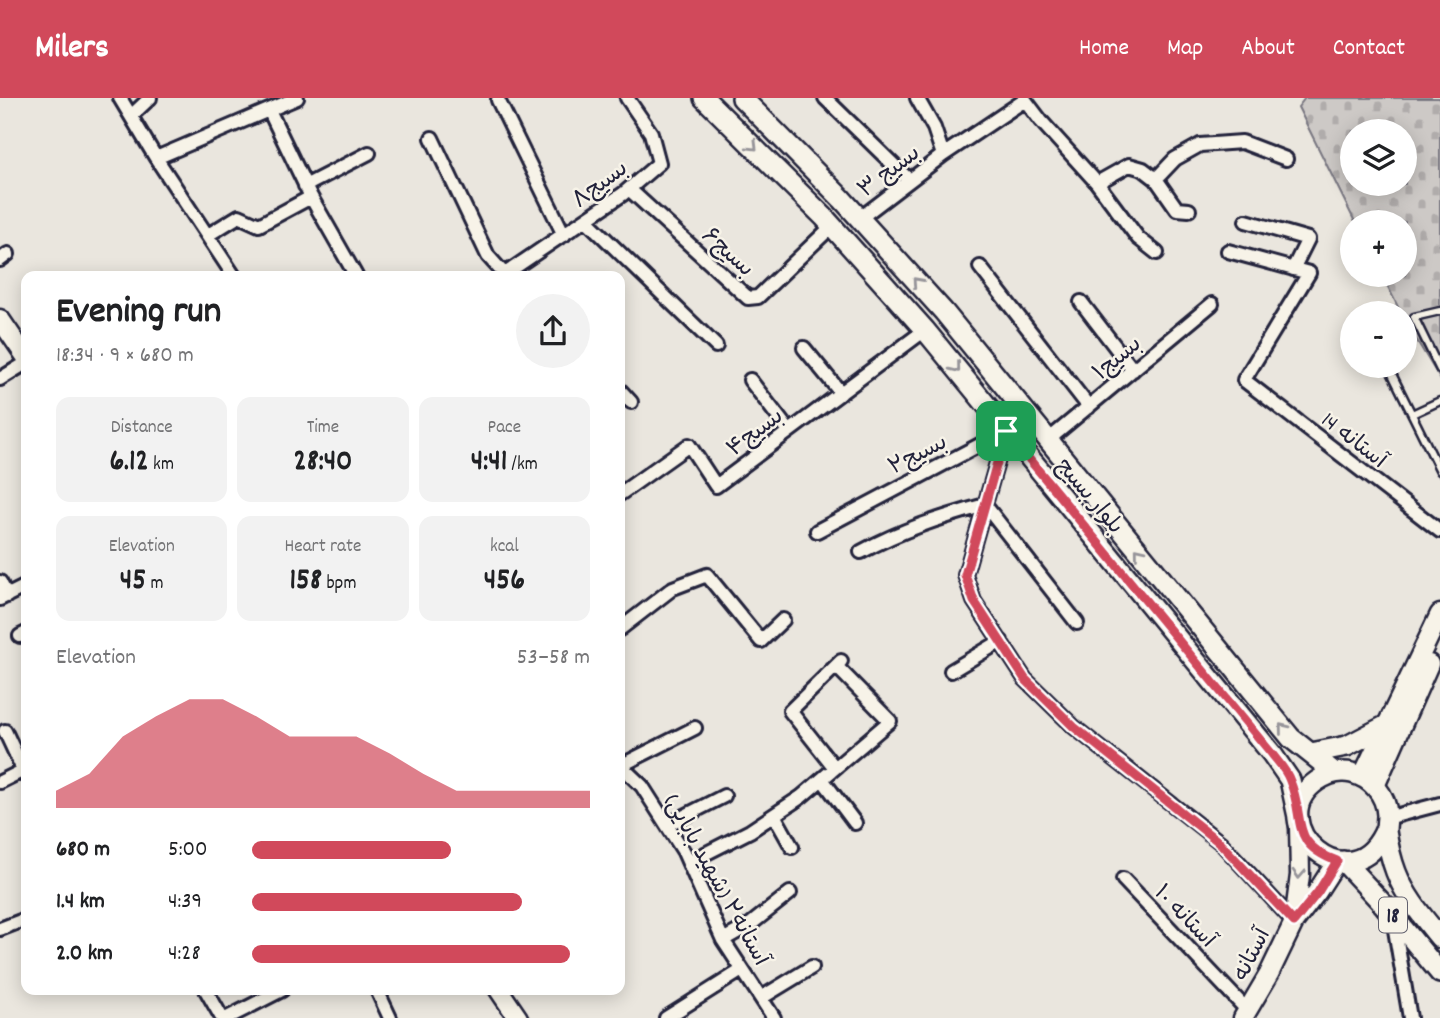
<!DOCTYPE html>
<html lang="en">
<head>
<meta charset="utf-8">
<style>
  :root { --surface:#fff; --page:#f2f2f2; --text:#202124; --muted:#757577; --accent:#d1495b }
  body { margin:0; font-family:Dekko,"Playpen Sans Arabic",sans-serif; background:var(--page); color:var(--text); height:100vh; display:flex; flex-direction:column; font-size:26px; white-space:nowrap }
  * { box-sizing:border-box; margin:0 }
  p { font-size:23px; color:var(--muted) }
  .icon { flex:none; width:38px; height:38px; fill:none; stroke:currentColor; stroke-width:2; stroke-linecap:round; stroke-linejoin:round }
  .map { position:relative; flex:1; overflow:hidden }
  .details { position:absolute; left:21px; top:173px; width:604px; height:724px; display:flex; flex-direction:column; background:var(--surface); border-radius:14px; box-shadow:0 4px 18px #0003 }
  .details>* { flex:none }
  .controls { position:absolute; left:1340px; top:21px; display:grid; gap:14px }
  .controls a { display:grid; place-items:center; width:77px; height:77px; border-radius:50%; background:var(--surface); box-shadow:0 4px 18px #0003; font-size:35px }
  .pin { position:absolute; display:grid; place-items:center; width:60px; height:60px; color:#fff; margin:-30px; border-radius:14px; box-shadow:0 4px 10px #0006 }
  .round { display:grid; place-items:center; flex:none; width:74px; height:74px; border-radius:37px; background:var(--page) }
  .overview { display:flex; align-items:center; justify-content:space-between; height:119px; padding:0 35px }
  h1 { font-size:38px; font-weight:700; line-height:52px }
  .stats { display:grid; grid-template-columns:repeat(3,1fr); gap:10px; height:119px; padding:7px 35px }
  .stats div { display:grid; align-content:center; border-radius:14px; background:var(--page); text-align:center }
  .stats b { font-size:30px; font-weight:700 }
  .stats small { font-size:19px; font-weight:400 }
  .stats p { font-size:19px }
  .chart { height:196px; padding:14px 35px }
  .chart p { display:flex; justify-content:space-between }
  .chart svg { width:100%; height:126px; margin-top:7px; fill:var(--accent); opacity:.7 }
  ul { padding:0 35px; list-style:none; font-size:23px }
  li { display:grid; grid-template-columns:112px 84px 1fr; align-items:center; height:52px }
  li i { height:18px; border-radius:9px; background:var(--accent) }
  header { display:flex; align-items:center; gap:42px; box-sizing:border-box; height:98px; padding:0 35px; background:var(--accent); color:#fff }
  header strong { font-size:33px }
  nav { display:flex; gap:38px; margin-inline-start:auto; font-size:24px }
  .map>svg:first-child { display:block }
  .cemetery { fill:url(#cemetery-stones); stroke:#787680; stroke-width:2; fill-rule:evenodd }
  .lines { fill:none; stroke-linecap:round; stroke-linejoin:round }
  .lane-casing { stroke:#22223b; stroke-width:11 }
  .street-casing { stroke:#22223b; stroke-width:18 }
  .secondary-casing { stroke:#22223b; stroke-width:23 }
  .primary-casing { stroke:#22223b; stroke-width:24 }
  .lane { stroke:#f7f3e8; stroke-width:6 }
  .street { stroke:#f7f3e8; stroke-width:12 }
  .secondary { stroke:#f7f3e8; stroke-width:18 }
  .primary { stroke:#f7f3e8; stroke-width:19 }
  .oneway { stroke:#97959a }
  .route-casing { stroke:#fff; stroke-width:14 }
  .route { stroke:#d1495b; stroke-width:9 }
  .labels { text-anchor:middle; stroke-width:5; stroke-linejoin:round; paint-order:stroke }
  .shield { fill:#f7f3e8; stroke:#62616f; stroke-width:2 }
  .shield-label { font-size:21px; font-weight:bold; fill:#22223b }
  .street-label { font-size:23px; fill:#22223b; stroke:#f7f3e8 }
</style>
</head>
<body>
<header>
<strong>Milers</strong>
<nav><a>Home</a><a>Map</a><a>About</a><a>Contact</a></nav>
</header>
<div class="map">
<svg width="1440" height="920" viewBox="0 0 1440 920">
  <defs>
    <pattern id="cemetery-stones" width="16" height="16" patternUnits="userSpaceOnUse" patternTransform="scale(1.75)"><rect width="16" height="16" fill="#cdc9c6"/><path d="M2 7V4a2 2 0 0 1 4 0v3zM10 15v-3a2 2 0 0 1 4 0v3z" fill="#b0acab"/></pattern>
  </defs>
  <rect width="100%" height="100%" fill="#eae6de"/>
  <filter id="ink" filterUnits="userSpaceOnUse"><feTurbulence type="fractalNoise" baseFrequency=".0143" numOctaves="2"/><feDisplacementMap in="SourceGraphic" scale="14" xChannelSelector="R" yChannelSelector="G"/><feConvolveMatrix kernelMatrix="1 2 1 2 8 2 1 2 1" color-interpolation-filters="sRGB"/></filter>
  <g filter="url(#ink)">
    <path class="cemetery" d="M 1305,0 L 1440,0 L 1440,281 L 1405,223 L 1405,215 L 1401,215 L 1382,177 L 1405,177 L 1405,124 L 1355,124 L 1298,9 ZM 1353,33 L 1405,33 L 1405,86 L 1353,86 Z"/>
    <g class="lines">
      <defs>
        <path id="lane" d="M 1440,213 L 1414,219 L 1440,272
          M 1388,268 L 1440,373
          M 1412,316 L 1440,303"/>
        <path id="street" d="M 120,0 L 156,60 L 234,178
          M 825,0 L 909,82
          M 917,0 L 934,30 L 943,57
          M 498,2 L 564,137
          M 269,12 L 311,99 L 356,178
          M 131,18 L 150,0
          M 432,40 L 488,158 L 506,178
          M 156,60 L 297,0
          M 1156,81 L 1177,111 L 1189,112
          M 1097,85 L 1138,140 L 1157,155
          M 305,88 L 369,55
          M 629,91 L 748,200 L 758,199 L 832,128
          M 859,121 L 943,57 L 1025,2 L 1041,23 L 1097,85 L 1129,67 L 1143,71 L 1156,81 L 1175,61 L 1200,47 L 1242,44 L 1286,61
          M 586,122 L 716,248
          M 1246,123 L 1308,141 L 1293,171
          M 208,137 L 239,118 L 259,127 L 311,99
          M 1228,153 L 1309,175 L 1244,282 L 1440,433
          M 0,162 L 8,156
          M 980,169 L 1089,309
          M 502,178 L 623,96 L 659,65 L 651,35 L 627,0
          M 1081,204 L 1133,272
          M 804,250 L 841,295
          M 0,281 L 26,265
          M 750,282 L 789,333
          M 620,292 L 631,304
          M 1047,343 L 1212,206
          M 620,396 L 689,347 L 716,388 L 925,232
          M 985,407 L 1077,525
          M 817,433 L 1006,333 L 965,477 L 974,503 L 1025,581 L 1074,629 L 1221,745 L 1294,824
          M 861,454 C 901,432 942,419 985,407
          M 0,484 L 7,498
          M 0,501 L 26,488
          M 620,531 L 673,490 L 707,477 L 761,543 L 783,522
          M 20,538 L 26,535
          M 951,573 L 1001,543
          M 5,633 L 26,678
          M 620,667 L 642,688 L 684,754 L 723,842 L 774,920
          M 620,668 L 695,630
          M 835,670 L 790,613 L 841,563
          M 822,681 L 855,725
          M 0,684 L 24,672
          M 774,717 L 792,749
          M 1387,720 L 1440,706
          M 667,727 L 724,698
          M 689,764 L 750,733 L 801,699 L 890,623 L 836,568
          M 1123,781 L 1248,913
          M 1393,820 L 1410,920
          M 0,831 L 26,821
          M 723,842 L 751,826 L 790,795
          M 206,892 L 222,920
          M 377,892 L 390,920
          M 761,900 L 812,869
          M 227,920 L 282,892
          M 666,920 L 742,872"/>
        <path id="secondary" d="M 0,221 L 26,259
          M 1362,679 L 1440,516
          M 1375,688 L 1429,566
          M 1294,824 L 1317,794 L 1337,763
          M 499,892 L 518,920
          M 1243,920 L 1269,876 L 1294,824 L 1300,777 L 1299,728"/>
        <path id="primary" d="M 704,0 L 824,119 L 925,232 L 1272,656 L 1290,682 L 1298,719
          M 742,0 L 842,101 L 944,214 L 1291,640 L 1335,675
          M 1311,655 L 1347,648 L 1387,627
          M 1386,730 C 1353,811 1257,725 1317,683 C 1327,676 1340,672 1352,675 C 1372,680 1386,697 1387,717 C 1387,722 1386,727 1386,733 C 1388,747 1391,761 1396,774 C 1406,800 1423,819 1440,840
          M 1343,763 L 1384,807 L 1440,875"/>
      </defs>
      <use href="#lane" class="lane-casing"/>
      <use href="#street" class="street-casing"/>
      <use href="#secondary" class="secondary-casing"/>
      <use href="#primary" class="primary-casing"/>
      <use href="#lane" class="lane"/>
      <use href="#street" class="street"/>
      <use href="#secondary" class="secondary"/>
      <use href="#primary" class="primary"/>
    </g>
    <defs><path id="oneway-chevron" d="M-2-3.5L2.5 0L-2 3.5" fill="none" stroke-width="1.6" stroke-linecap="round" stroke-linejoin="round" transform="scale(1.75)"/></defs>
    <g class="oneway">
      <use href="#oneway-chevron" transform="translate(753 48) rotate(45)"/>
      <use href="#oneway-chevron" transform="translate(917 184) rotate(-132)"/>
      <use href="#oneway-chevron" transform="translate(956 270) rotate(51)"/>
      <use href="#oneway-chevron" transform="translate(1139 454) rotate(-129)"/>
      <use href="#oneway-chevron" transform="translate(1283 630) rotate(-129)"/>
      <use href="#oneway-chevron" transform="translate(1299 776) rotate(93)"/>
    </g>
  </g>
  <g class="lines" filter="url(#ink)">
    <defs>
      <path id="route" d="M 1006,333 L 1272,656 C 1278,664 1287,673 1290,683 C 1306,721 1288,745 1337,763 L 1318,794 L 1294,824 L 1220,745 L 1074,629 L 1025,581 L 974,503 L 965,477 Z"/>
    </defs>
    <use href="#route" class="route-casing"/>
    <use href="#route" class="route"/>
  </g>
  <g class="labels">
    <rect class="shield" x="1379" y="799.5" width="28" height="35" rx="5"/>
    <g class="shield-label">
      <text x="1393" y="824">18</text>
    </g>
    <g class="street-label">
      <text transform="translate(888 72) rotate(-37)" y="8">بسیج ۳</text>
      <text transform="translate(599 85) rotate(-37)" y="8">بسیج۸</text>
      <text transform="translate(729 153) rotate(42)" y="8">بسیج۶</text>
      <text transform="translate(1116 259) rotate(-40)" y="8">بسیج۱</text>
      <text transform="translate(754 333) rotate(-37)" y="8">بسیج۴</text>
      <text transform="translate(1355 341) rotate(38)" y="8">آستانه 14</text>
      <text transform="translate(917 355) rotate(-27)" y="8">بسیج۲</text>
      <text transform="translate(1091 397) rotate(50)" y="8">بلوار بسیج</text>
      <text transform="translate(718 781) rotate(61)" y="8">آستانه۲ (شهید بابایی)</text>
      <text transform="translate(1186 817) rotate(46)" y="8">آستانه ۱۰</text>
      <text transform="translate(1250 856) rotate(-63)" y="8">آستانه</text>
    </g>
  </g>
</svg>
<div class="controls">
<a><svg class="icon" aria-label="layers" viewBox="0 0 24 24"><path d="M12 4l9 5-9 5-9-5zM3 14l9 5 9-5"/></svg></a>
<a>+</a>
<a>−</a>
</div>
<div class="pin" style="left:1006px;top:333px;background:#1e9e55"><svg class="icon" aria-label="arrive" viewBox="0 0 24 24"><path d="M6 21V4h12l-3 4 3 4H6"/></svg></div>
<section class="details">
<div class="overview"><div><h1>Evening run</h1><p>18:34 · 9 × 680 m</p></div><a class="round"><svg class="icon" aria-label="share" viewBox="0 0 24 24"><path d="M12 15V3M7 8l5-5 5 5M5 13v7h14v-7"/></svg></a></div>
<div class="stats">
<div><p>Distance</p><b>6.12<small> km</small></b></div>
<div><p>Time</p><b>28:40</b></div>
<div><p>Pace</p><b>4:41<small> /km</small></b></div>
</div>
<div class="stats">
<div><p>Elevation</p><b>45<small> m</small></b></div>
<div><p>Heart rate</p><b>158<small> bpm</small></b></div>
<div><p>kcal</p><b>456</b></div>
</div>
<div class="chart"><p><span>Elevation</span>53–58 m</p>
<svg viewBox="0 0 160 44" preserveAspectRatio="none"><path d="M0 44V38L10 32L20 19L30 12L40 6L50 6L60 12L70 19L80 19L90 19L100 25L110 32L120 38L130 38L140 38L150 38L160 38V44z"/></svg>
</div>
<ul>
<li><b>680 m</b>5:00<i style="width:59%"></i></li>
<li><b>1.4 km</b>4:39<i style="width:80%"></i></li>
<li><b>2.0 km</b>4:28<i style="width:94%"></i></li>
</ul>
</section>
</div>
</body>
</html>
